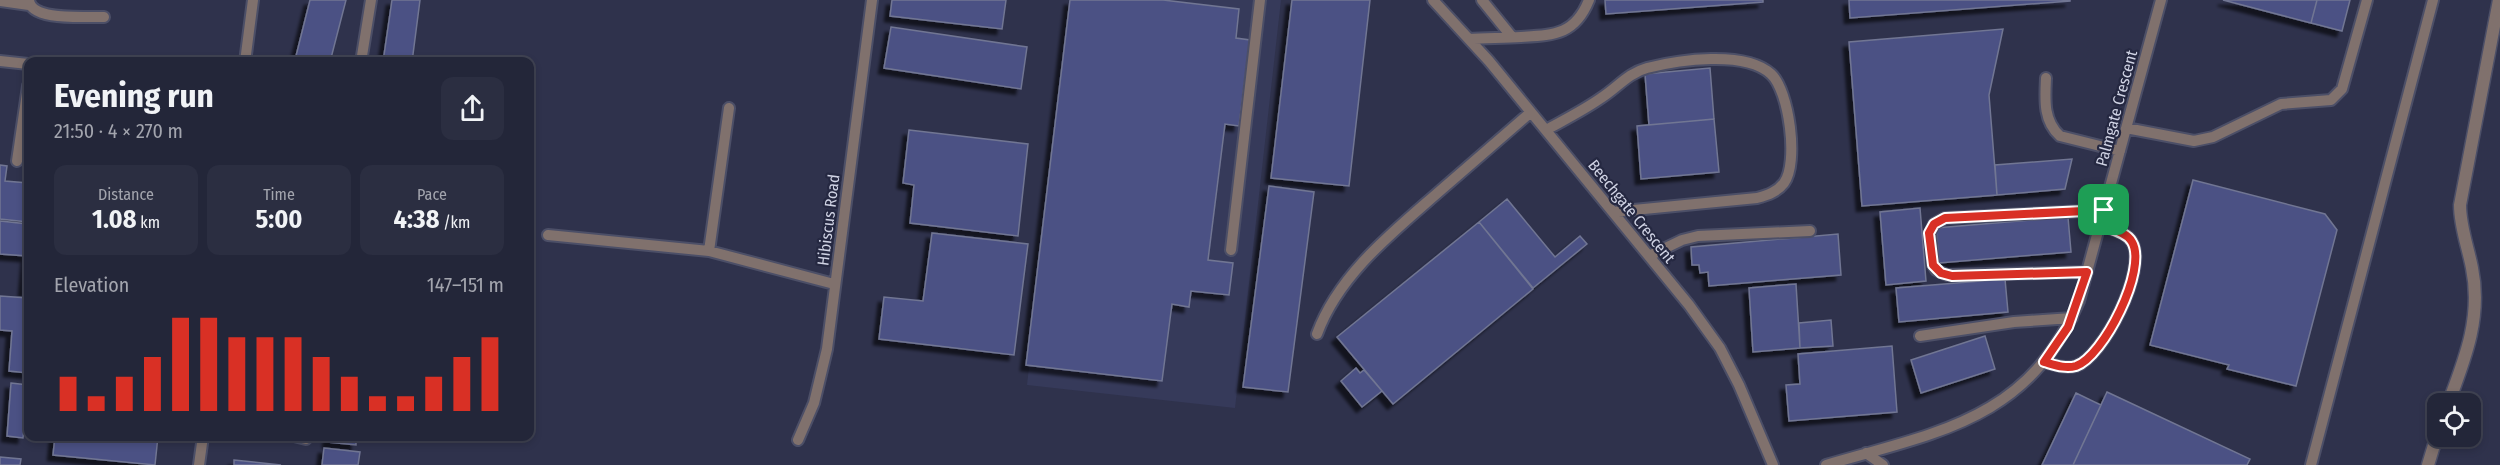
<!DOCTYPE html>
<html lang="en">
<head>
<meta charset="utf-8">
<style>
  :root { --surface:#232639; --page:#2b2e41; --text:#f1f3f6; --muted:#a3a5ae; --line:#404353; --accent:#d93025 }
  body { margin:0; font-family:"Fira Sans Condensed",sans-serif; background:var(--page); color:var(--text); height:100vh; display:flex; flex-direction:column; font-size:22px; white-space:nowrap }
  * { box-sizing:border-box; margin:0 }
  p { font-size:20px; color:var(--muted) }
  .icon { flex:none; width:33px; height:33px; fill:none; stroke:currentColor; stroke-width:2; stroke-linecap:round; stroke-linejoin:round }
  .map { position:relative; flex:1; overflow:hidden }
  .drawer { position:absolute; left:24px; top:57px; width:510px; height:384px; display:flex; flex-direction:column; background:var(--surface); border-radius:12px; box-shadow:0 3px 9px #0003,0 0 0 2px var(--line) }
  .drawer>* { flex:none }
  .controls { position:absolute; left:2427px; top:393px; display:grid; gap:12px }
  .controls a { display:grid; place-items:center; width:54px; height:54px; border-radius:12px; background:var(--surface); box-shadow:0 3px 9px #0003,0 0 0 2px var(--line); font-size:30px }
  .pin { position:absolute; display:grid; place-items:center; width:51px; height:51px; color:#fff; margin:-26px; border-radius:12px; box-shadow:0 3px 9px #0006 }
  .round { display:grid; place-items:center; flex:none; width:63px; height:63px; border-radius:12px; background:var(--page) }
  .overview { display:flex; align-items:center; justify-content:space-between; height:102px; padding:0 30px }
  h1 { font-size:33px; font-weight:700; line-height:45px }
  .stats { display:grid; grid-template-columns:repeat(3,1fr); gap:9px; height:102px; padding:6px 30px }
  .stats div { display:grid; align-content:center; border-radius:12px; background:var(--page); text-align:center }
  .stats b { font-size:26px; font-weight:700 }
  .stats small { font-size:16px; font-weight:400 }
  .stats p { font-size:16px }
  .chart { height:168px; padding:12px 30px }
  .chart p { display:flex; justify-content:space-between }
  .chart svg { width:100%; height:108px; margin-top:6px; stroke:var(--accent); stroke-width:6 }
  .map>svg:first-child { display:block }
  .built { fill:#363a5a }
  .building { fill:#4b5184; stroke:#717693; stroke-width:1.5; filter:url(#shadow) }
  .lines { fill:none; stroke-linecap:round; stroke-linejoin:round }
  .service-casing { stroke:#4c4f67; stroke-width:14 }
  .minor-casing { stroke:#4c4f67; stroke-width:15 }
  .service { stroke:#80716d; stroke-width:10 }
  .minor { stroke:#80716d; stroke-width:12 }
  .route-casing { stroke:#fff; stroke-width:12 }
  .route { stroke:#d93025; stroke-width:8 }
  .labels { text-anchor:middle; stroke-width:4.5; stroke-linejoin:round; paint-order:stroke }
  .street-label { font-size:16px; fill:#d0d3e4; stroke:#252841 }
</style>
</head>
<body>
<div class="map">
<svg width="2500" height="465" viewBox="0 0 2500 465">
  <defs>
    <filter id="shadow"><feDropShadow dx="-5.5" dy="5.5" stdDeviation="1.5" flood-color="#0009"/></filter>
  </defs>
  <rect width="100%" height="100%" fill="#2f324c"/>
  <path class="built" d="M 1071,0 L 1281,0 L 1235,408 L 1027,385 Z"/>
  <path class="building" d="M 310,0 L 346,0 L 330,62 L 316,62 L 296,56 Z
    M 392,0 L 420,0 L 412,62 L 383,62 Z
    M 892,0 L 1006,0 L 1002,29 L 890,16 Z
    M 1070,0 L 1163,0 L 1239,9 L 1236,38 L 1250,40 L 1239,126 L 1225,124 L 1208,260 L 1233,263 L 1229,295 L 1191,291 L 1189,307 L 1172,304 L 1162,381 L 1026,365 Z
    M 1292,0 L 1370,0 L 1349,186 L 1271,178 Z
    M 1605,0 L 1763,0 L 1763,2 L 1606,14 Z
    M 1849,0 L 2070,0 L 2070,1 L 1850,18 Z
    M 2223,0 L 2317,0 L 2311,23 Z
    M 2317,0 L 2350,0 L 2342,31 L 2311,23 Z
    M 891,27 L 1027,47 L 1021,89 L 884,68 Z
    M 2003,29 L 1989,95 L 1997,195 L 1862,206 L 1849,42 Z
    M 1710,68 L 1714,119 L 1649,125 L 1645,74 Z
    M 1714,119 L 1719,172 L 1641,179 L 1637,126 Z
    M 909,130 L 1028,144 L 1018,236 L 910,223 L 914,185 L 903,183 Z
    M 2072,159 L 2065,189 L 1997,195 L 1995,165 Z
    M 0,165 L 7,166 L 5,181 L 28,183 L 28,222 L 0,219 Z
    M 2193,180 L 2325,214 L 2337,230 L 2296,386 L 2227,369 L 2229,365 L 2150,345 Z
    M 1269,186 L 1314,192 L 1288,392 L 1243,387 Z
    M 1507,199 L 1555,257 L 1580,236 L 1587,244 L 1533,288 L 1479,222 Z
    M 1920,208 L 1926,281 L 1886,285 L 1880,212 Z
    M 2068,217 L 2071,252 L 1939,263 L 1936,228 Z
    M 0,221 L 28,224 L 28,291 L 24,291 L 27,256 L 0,254 Z
    M 1479,222 L 1533,289 L 1393,404 L 1337,337 Z
    M 932,233 L 1028,244 L 1014,355 L 879,339 L 884,297 L 923,301 Z
    M 1838,234 L 1841,275 L 1709,286 L 1708,272 L 1700,273 L 1699,265 L 1692,265 L 1691,247 Z
    M 2005,279 L 2008,312 L 1899,322 L 1896,288 Z
    M 1796,284 L 1800,348 L 1753,352 L 1749,288 Z
    M 0,296 L 28,298 L 28,373 L 9,371 L 12,331 L 0,330 Z
    M 1831,320 L 1833,346 L 1800,348 L 1799,323 Z
    M 1985,336 L 1995,369 L 1921,393 L 1911,360 Z
    M 1892,346 L 1897,412 L 1789,421 L 1786,385 L 1800,384 L 1798,354 Z
    M 1356,368 L 1360,373 L 1364,370 L 1382,391 L 1362,407 L 1341,381 Z
    M 11,383 L 28,385 L 23,438 L 7,436 Z
    M 2107,392 L 2250,459 L 2247,465 L 2073,465 Z
    M 2076,393 L 2101,405 L 2073,465 L 2042,465 Z
    M 55,436 L 158,436 L 155,465 L 53,455 Z
    M 329,436 L 356,436 L 356,445 L 328,442 Z
    M 324,448 L 360,452 L 358,465 L 322,465 Z
    M 0,457 L 21,459 L 20,465 L 0,465 Z
    M 234,460 L 281,465 L 234,465 Z"/>
  <g class="lines">
    <defs>
      <path id="service" d="M 29,0 C 31,22 87,16 104,17
        M 1433,0 L 1489,61 L 1689,305 L 1720,348 L 1739,385 L 1773,465
        M 1482,0 L 1512,37
        M 0,1 L 29,5
        M 1469,39 C 1486,38 1503,38 1521,37 C 1554,35 1575,35 1589,0
        M 0,61 L 28,64
        M 245,62 L 253,0
        M 361,62 L 371,0
        M 2046,78 C 2045,99 2043,121 2060,136 L 2120,151
        M 2126,128 L 2194,141 L 2213,137 L 2281,104 L 2331,100 L 2342,89 L 2367,0
        M 1546,130 C 1564,120 1584,110 1601,98 C 1617,88 1628,73 1647,68 C 1678,60 1745,50 1771,74 C 1789,90 1799,163 1784,183 C 1777,192 1768,195 1757,198 L 1613,212
        M 17,161 L 28,86
        M 548,235 L 709,251 L 834,284
        M 1231,250 L 1260,0
        M 709,251 L 729,108
        M 1649,256 L 1682,240 L 1698,236 L 1810,231
        M 2087,272 L 1947,275 L 1936,270 L 1933,265 L 1930,233 L 1934,224 L 1945,218 L 2104,210
        M 1317,334 C 1339,274 1393,232 1441,190 C 1471,164 1501,138 1531,112
        M 1920,336 L 2014,322 L 2072,318
        M 2044,362 C 2055,365 2065,369 2076,366 C 2103,357 2148,269 2132,242 C 2127,232 2110,229 2100,225
        M 294,436 L 306,439
        M 798,440 L 814,403 L 827,349 L 872,0
        M 1866,453 L 1883,465
        M 199,465 L 203,436
        M 1826,465 C 1938,432 2029,420 2079,301 L 2161,0
        M 2311,465 L 2433,0"/>
      <path id="minor" d="M 2448,404 C 2465,359 2482,317 2472,268 C 2468,247 2460,227 2460,205 L 2499,0
        M 2428,465 L 2438,432"/>
    </defs>
    <use href="#service" class="service-casing"/>
    <use href="#minor" class="minor-casing"/>
    <use href="#service" class="service"/>
    <use href="#minor" class="minor"/>
  </g>
  <g class="lines">
    <defs>
      <path id="route" d="M 2104,210 L 2100,225 C 2110,229 2127,232 2132,242 C 2148,269 2103,357 2076,366 C 2065,369 2055,365 2044,362 L 2068,327 L 2087,272 L 1952,276 L 1941,273 L 1933,265 L 1929,233 L 1934,224 L 1945,218 Z"/>
    </defs>
    <use href="#route" class="route-casing"/>
    <use href="#route" class="route"/>
  </g>
  <g class="labels">
    <g class="street-label">
      <text transform="translate(2116 108) rotate(-75)" y="6">Palmgate Crescent</text>
      <text transform="translate(1632 211) rotate(51)" y="6">Beechgate Crescent</text>
      <text transform="translate(828 220) rotate(-83)" y="6">Hibiscus Road</text>
    </g>
  </g>
</svg>
<div class="controls">
<a><svg class="icon" aria-label="locate" viewBox="0 0 24 24"><circle cx="12" cy="12" r="6"/><path d="M12 2v4M12 18v4M2 12h4M18 12h4"/></svg></a>
</div>
<div class="pin" style="left:2104px;top:210px;background:#1e9e55"><svg class="icon" aria-label="arrive" viewBox="0 0 24 24"><path d="M6 21V4h12l-3 4 3 4H6"/></svg></div>
<section class="drawer">
<div class="overview"><div><h1>Evening run</h1><p>21:50 · 4 × 270 m</p></div><a class="round"><svg class="icon" aria-label="share" viewBox="0 0 24 24"><path d="M12 15V3M7 8l5-5 5 5M5 13v7h14v-7"/></svg></a></div>
<div class="stats">
<div><p>Distance</p><b>1.08<small> km</small></b></div>
<div><p>Time</p><b>5:00</b></div>
<div><p>Pace</p><b>4:38<small> /km</small></b></div>
</div>
<div class="chart"><p><span>Elevation</span>147–151 m</p>
<svg viewBox="0 0 160 44" preserveAspectRatio="none"><path d="M5 44V30M15 44V38M25 44V30M35 44V22M45 44V6M55 44V6M65 44V14M75 44V14M85 44V14M95 44V22M105 44V30M115 44V38M125 44V38M135 44V30M145 44V22M155 44V14"/></svg>
</div>
</section>
</div>
</body>
</html>
